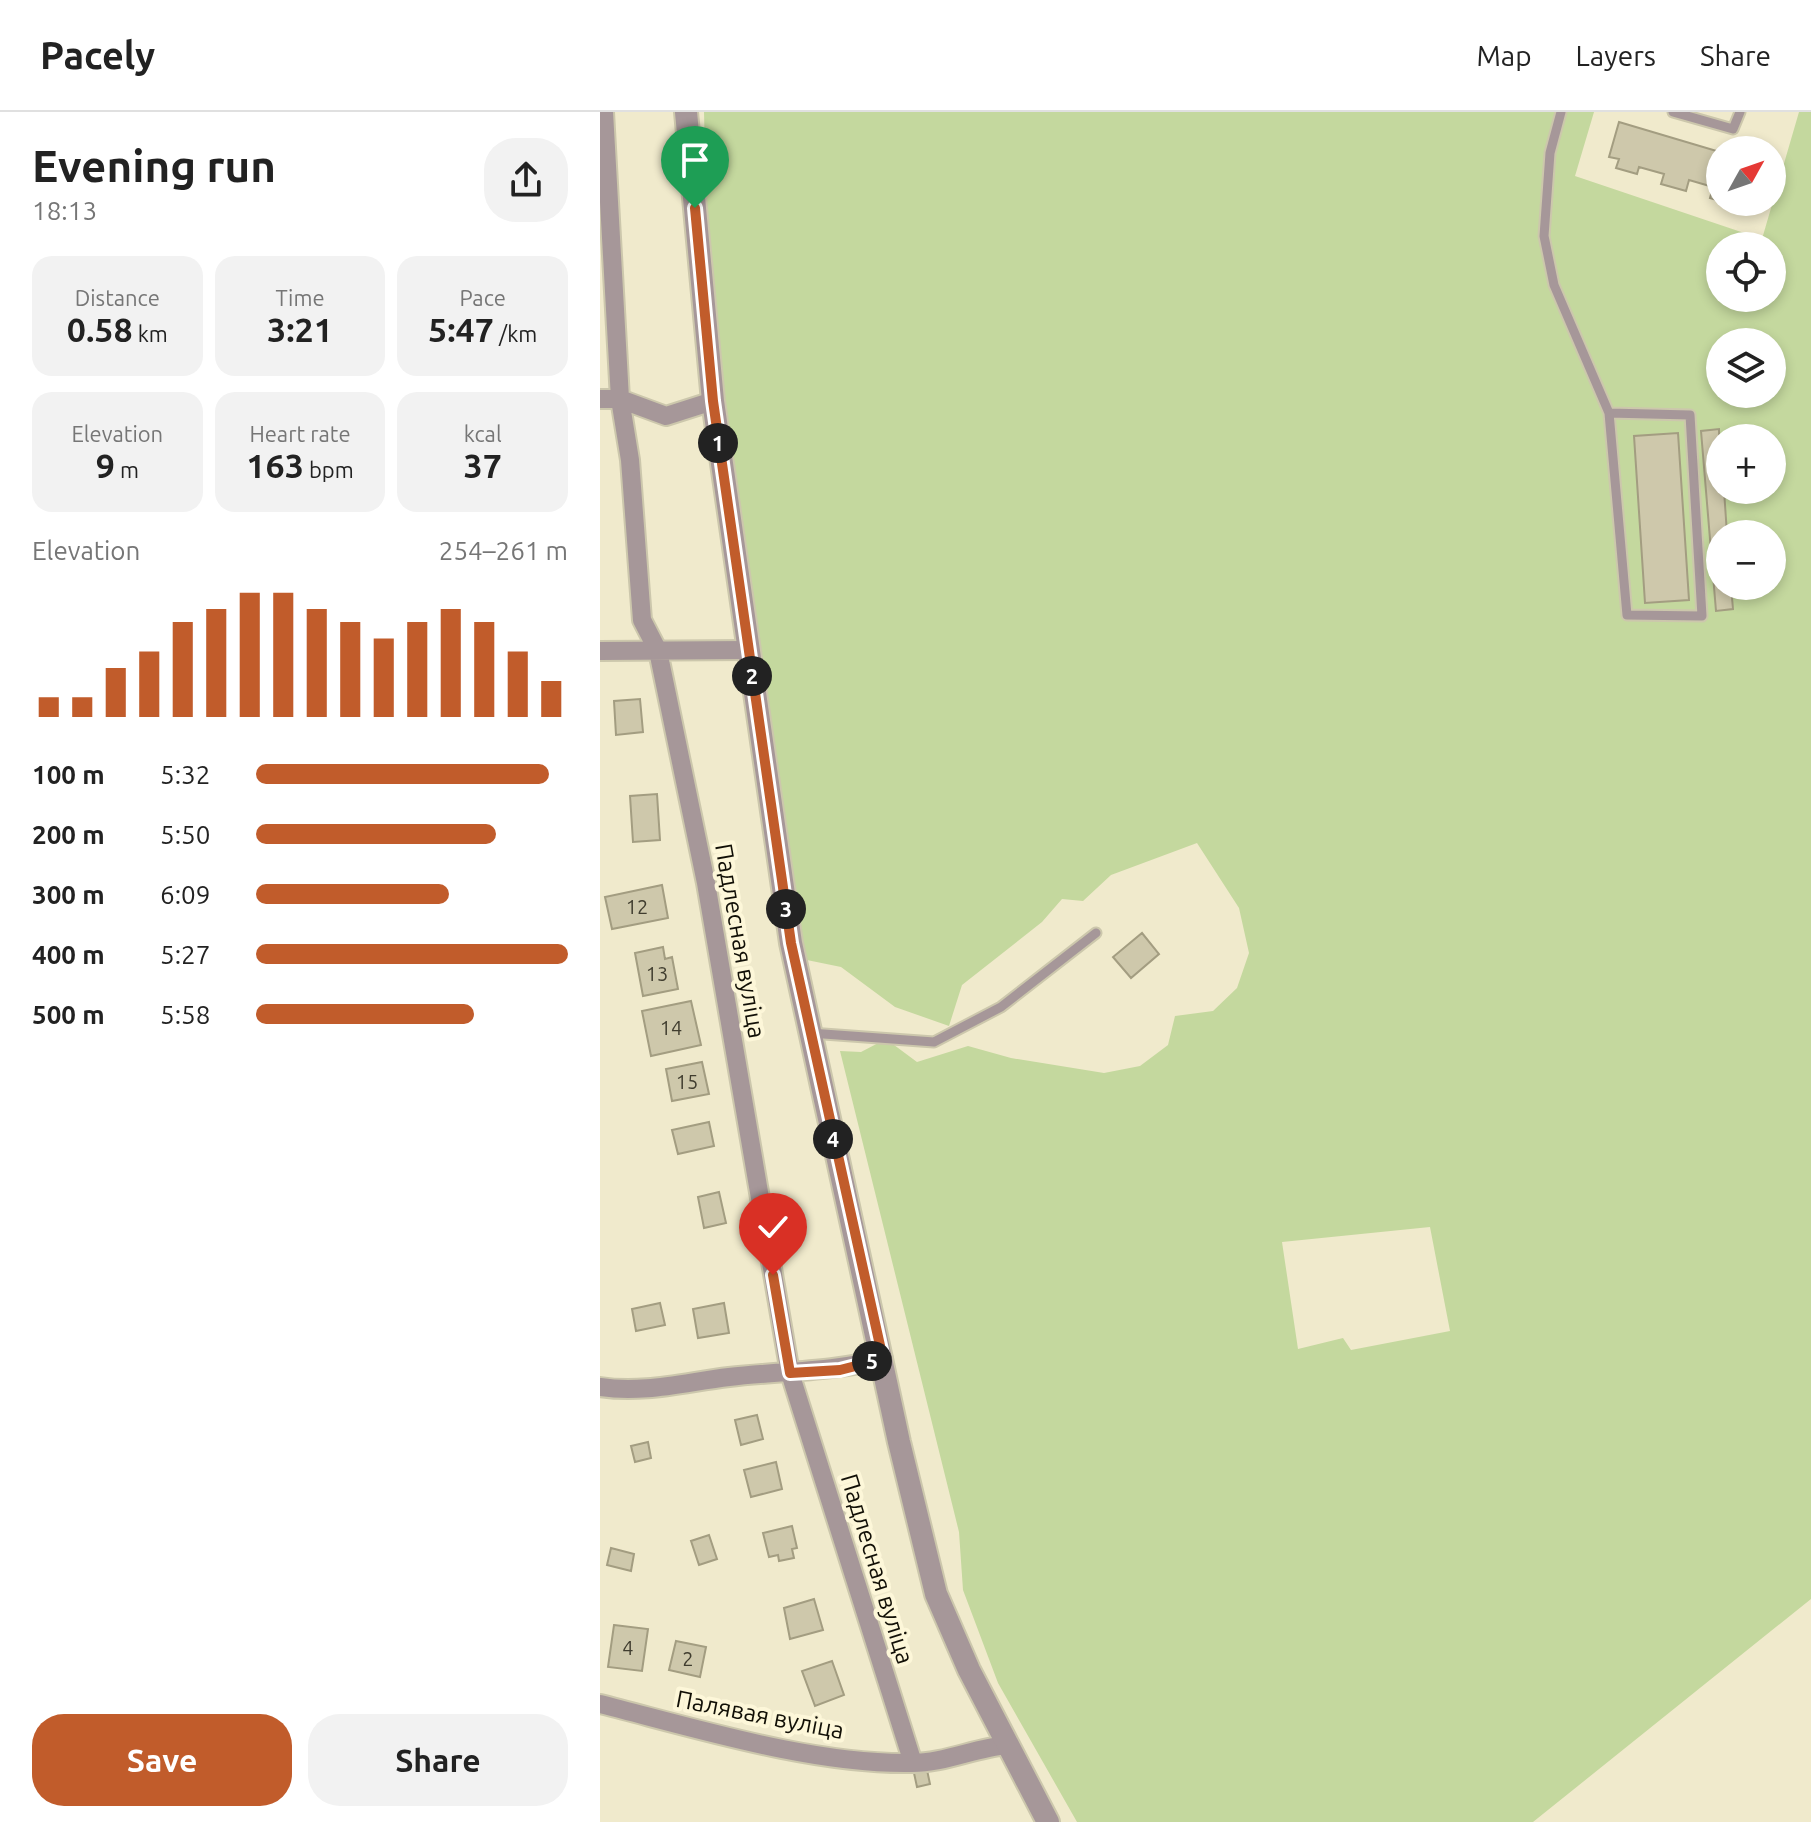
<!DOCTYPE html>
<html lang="en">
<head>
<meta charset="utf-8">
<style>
  :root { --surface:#fff; --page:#f2f2f2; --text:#222; --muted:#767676; --line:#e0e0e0; --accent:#c15c2b }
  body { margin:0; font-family:Ubuntu,sans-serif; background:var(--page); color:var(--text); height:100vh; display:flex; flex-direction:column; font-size:30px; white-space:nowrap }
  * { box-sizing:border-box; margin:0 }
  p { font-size:26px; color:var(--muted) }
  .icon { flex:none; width:44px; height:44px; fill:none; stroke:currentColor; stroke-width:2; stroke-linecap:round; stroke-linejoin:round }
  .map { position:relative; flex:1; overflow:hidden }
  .details { display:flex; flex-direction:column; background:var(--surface); width:600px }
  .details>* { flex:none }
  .needle { width:52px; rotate:50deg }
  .controls { position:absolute; left:1106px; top:24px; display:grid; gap:16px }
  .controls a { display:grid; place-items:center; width:80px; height:80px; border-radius:50%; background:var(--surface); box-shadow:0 4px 12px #0003; font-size:40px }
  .pin { position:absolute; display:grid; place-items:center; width:68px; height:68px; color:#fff; margin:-82px -34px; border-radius:50% 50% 50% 0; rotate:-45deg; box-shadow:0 0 8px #0007 }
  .pin .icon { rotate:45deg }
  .km { position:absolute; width:40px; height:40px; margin:-20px; border-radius:50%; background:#222; color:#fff; font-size:22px; line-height:40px; text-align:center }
  .round { display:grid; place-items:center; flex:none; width:84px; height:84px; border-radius:32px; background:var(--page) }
  .summary { display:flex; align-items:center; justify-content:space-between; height:136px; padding:0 32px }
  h1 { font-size:44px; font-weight:700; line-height:60px }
  .figures { display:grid; grid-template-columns:repeat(3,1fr); gap:12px; height:136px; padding:8px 32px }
  .figures div { display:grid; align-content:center; border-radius:20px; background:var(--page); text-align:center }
  .figures b { font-size:34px; font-weight:700 }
  .figures small { font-size:22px; font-weight:400 }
  .figures p { font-size:22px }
  .chart { height:224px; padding:16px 32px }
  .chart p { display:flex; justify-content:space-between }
  .chart svg { width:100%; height:144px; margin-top:8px; stroke:var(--accent); stroke-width:6 }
  .button { display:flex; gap:16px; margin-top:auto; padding:16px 32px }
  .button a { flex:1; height:92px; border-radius:32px; background:var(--accent); color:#fff; font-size:32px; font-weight:700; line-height:92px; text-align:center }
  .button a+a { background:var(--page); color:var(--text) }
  ul { padding:0 32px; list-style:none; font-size:26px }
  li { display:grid; grid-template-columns:128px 96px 1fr; align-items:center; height:60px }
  li i { height:20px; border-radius:10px; background:var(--accent) }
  header { display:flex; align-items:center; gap:48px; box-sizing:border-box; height:112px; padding:0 40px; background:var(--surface); border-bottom:2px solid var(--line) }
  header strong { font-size:38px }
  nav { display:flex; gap:44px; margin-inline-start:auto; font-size:28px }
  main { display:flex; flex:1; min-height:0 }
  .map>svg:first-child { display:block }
  .green { fill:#c4d89e; fill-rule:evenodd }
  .building { fill:#cec8ab; stroke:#a39d81; stroke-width:2 }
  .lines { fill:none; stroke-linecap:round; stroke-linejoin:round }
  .service-casing { stroke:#ccc7ac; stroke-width:13 }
  .minor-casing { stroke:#ccc7ac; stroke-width:22 }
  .tertiary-casing { stroke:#ccc7ac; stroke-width:26 }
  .service { stroke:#a69799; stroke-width:9 }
  .minor { stroke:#a69799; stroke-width:18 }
  .tertiary { stroke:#a69799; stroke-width:22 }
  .route-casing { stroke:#fff; stroke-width:16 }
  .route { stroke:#c15c2b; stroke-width:10 }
  .labels { text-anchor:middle; stroke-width:8; stroke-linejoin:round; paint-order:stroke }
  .number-label { font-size:20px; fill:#403d2f }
  .street-label { font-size:24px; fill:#110f06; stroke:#fdf7d9 }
</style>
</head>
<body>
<header>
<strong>Pacely</strong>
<nav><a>Map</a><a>Layers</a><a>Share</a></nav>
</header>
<main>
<section class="details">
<div class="summary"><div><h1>Evening run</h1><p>18:13</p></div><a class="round"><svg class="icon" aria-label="share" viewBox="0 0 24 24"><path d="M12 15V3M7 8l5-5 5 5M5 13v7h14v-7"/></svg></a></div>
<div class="figures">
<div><p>Distance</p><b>0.58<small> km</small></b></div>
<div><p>Time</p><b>3:21</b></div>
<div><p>Pace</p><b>5:47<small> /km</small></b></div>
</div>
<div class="figures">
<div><p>Elevation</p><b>9<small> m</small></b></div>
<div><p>Heart rate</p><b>163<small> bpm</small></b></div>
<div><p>kcal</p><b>37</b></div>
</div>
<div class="chart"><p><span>Elevation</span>254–261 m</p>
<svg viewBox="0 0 160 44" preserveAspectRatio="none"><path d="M5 44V38M15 44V38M25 44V29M35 44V24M45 44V15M55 44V11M65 44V6M75 44V6M85 44V11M95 44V15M105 44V20M115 44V15M125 44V11M135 44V15M145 44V24M155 44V33"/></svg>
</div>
<ul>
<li><b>100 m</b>5:32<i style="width:94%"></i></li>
<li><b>200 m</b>5:50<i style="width:77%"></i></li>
<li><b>300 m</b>6:09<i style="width:62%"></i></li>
<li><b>400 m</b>5:27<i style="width:100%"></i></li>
<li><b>500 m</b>5:58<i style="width:70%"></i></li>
</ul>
<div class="button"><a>Save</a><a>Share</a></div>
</section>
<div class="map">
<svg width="1211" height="1710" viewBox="0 0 1211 1710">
  <rect width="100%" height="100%" fill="#f0eacc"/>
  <path class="green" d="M 104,0 L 994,0 L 975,64 L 1162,127 L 1199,0 L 1211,0 L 1211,1487 L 933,1710 L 477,1710 L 398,1571 L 363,1478 L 359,1420 L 240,939 L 261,940 L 286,927 L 317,950 L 368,934 L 411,946 L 504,961 L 540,954 L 568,933 L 575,904 L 613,899 L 637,876 L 649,841 L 639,796 L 597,731 L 511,763 L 483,789 L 462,787 L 442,810 L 362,873 L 349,914 L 295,895 L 241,855 L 202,847 L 109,199 ZM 1120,134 L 1172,134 L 1172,186 L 1120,186 ZM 1120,230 L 1172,230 L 1172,282 L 1120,282 ZM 1120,326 L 1172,326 L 1172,378 L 1120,378 ZM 1120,422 L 1172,422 L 1172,474 L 1120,474 ZM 830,1115 L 850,1219 L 751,1238 L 743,1226 L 698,1237 L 682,1130 Z"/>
  <path class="building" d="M 1019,10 L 1120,40 L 1120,89 L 1110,86 L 1113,75 L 1089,68 L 1086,79 L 1061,72 L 1064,62 L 1039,55 L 1037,62 L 1016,56 L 1019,47 L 1009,45 Z
    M 1119,317 L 1120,378 L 1124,378 L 1127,422 L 1120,422 L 1120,474 L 1131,474 L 1133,497 L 1116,499 L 1101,319 Z
    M 1078,321 L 1089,488 L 1045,491 L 1034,324 Z
    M 40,587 L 43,620 L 16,623 L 14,589 Z
    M 57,682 L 60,728 L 33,730 L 30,684 Z
    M 62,773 L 68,806 L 12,817 L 5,785 Z
    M 542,821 L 559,842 L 531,866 L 513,845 Z
    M 63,835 L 65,847 L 72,845 L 78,877 L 43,884 L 35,841 Z
    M 91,889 L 101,933 L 51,944 L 42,899 Z
    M 102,950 L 109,982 L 72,989 L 66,957 Z
    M 109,1010 L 114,1034 L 78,1042 L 72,1018 Z
    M 119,1080 L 126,1111 L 104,1116 L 98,1085 Z
    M 60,1191 L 65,1213 L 36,1219 L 32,1197 Z
    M 124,1191 L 129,1221 L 98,1226 L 93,1197 Z
    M 157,1303 L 163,1327 L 141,1333 L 135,1308 Z
    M 48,1330 L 51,1346 L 35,1350 L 31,1334 Z
    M 176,1350 L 182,1377 L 151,1385 L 144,1358 Z
    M 192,1414 L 197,1436 L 192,1437 L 194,1446 L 179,1449 L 178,1443 L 169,1445 L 163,1421 Z
    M 109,1423 L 117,1447 L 99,1453 L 91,1429 Z
    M 11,1436 L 34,1442 L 31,1459 L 7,1453 Z
    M 214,1487 L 223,1518 L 190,1527 L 184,1496 Z
    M 14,1513 L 48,1517 L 42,1559 L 8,1555 Z
    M 76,1529 L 106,1535 L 100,1565 L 69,1558 Z
    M 232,1549 L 244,1583 L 215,1594 L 202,1559 Z
    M 327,1658 L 330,1672 L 317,1675 L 314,1661 Z"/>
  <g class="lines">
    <defs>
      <path id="service" d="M 961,0 L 950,41 L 944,124 L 954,173 L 1009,301 L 1027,503 L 1102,504 L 1090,303 L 1009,301
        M 1073,0 L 1133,17 L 1140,0
        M 210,921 L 334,930 L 401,895 L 496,821"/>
      <path id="minor" d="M 4,0 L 20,287 L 30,348 L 42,508 L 58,539 L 106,771 L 190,1261 L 313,1651
        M 0,287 L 20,287 L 66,304 L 113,289
        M 0,539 L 148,538
        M 0,1275 C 43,1282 86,1270 129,1265 C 181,1259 231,1260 283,1247
        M 0,1592 C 95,1616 214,1653 312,1651 C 344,1651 375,1636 407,1633"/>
      <path id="tertiary" d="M 86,0 L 113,289 L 191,831 L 299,1330 L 336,1482 L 369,1558 L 448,1710"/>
    </defs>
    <use href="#service" class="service-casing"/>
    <use href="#minor" class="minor-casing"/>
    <use href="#tertiary" class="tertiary-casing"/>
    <use href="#service" class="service"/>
    <use href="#minor" class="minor"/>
    <use href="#tertiary" class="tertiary"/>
  </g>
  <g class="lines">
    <defs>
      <path id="route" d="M 95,96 L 113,289 L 191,831 L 283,1247 L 240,1258 L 190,1261 L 173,1163"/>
    </defs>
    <use href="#route" class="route-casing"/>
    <use href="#route" class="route"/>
  </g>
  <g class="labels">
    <g class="number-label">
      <text x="37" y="802">12</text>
      <text x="57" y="869">13</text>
      <text x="71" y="923">14</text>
      <text x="87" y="977">15</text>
      <text x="28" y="1543">4</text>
      <text x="88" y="1554">2</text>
    </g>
    <g class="street-label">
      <text transform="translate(140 829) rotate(80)" y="8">Падлесная вуліца</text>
      <text transform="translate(277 1457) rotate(73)" y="8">Падлесная вуліца</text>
      <text transform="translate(160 1603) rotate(11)" y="8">Палявая вуліца</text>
    </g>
  </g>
</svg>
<div class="controls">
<a><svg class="needle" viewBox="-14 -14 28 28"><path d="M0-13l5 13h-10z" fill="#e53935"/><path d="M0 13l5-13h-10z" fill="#767676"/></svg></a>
<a><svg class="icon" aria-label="locate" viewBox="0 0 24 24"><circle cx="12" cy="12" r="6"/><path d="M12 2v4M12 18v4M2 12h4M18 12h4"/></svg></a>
<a><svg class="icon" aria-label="layers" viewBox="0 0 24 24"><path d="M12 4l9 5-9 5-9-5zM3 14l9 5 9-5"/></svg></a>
<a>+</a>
<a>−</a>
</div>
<div class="pin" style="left:95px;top:96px;background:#1e9e55"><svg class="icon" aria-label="arrive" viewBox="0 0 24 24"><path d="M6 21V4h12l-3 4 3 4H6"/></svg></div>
<div class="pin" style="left:173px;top:1163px;background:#d93025"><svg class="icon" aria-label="check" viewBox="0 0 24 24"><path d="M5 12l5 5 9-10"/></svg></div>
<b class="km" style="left:118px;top:331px">1</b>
<b class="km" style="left:152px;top:564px">2</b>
<b class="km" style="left:186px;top:797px">3</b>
<b class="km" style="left:233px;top:1027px">4</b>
<b class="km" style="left:272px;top:1249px">5</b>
</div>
</main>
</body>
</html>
